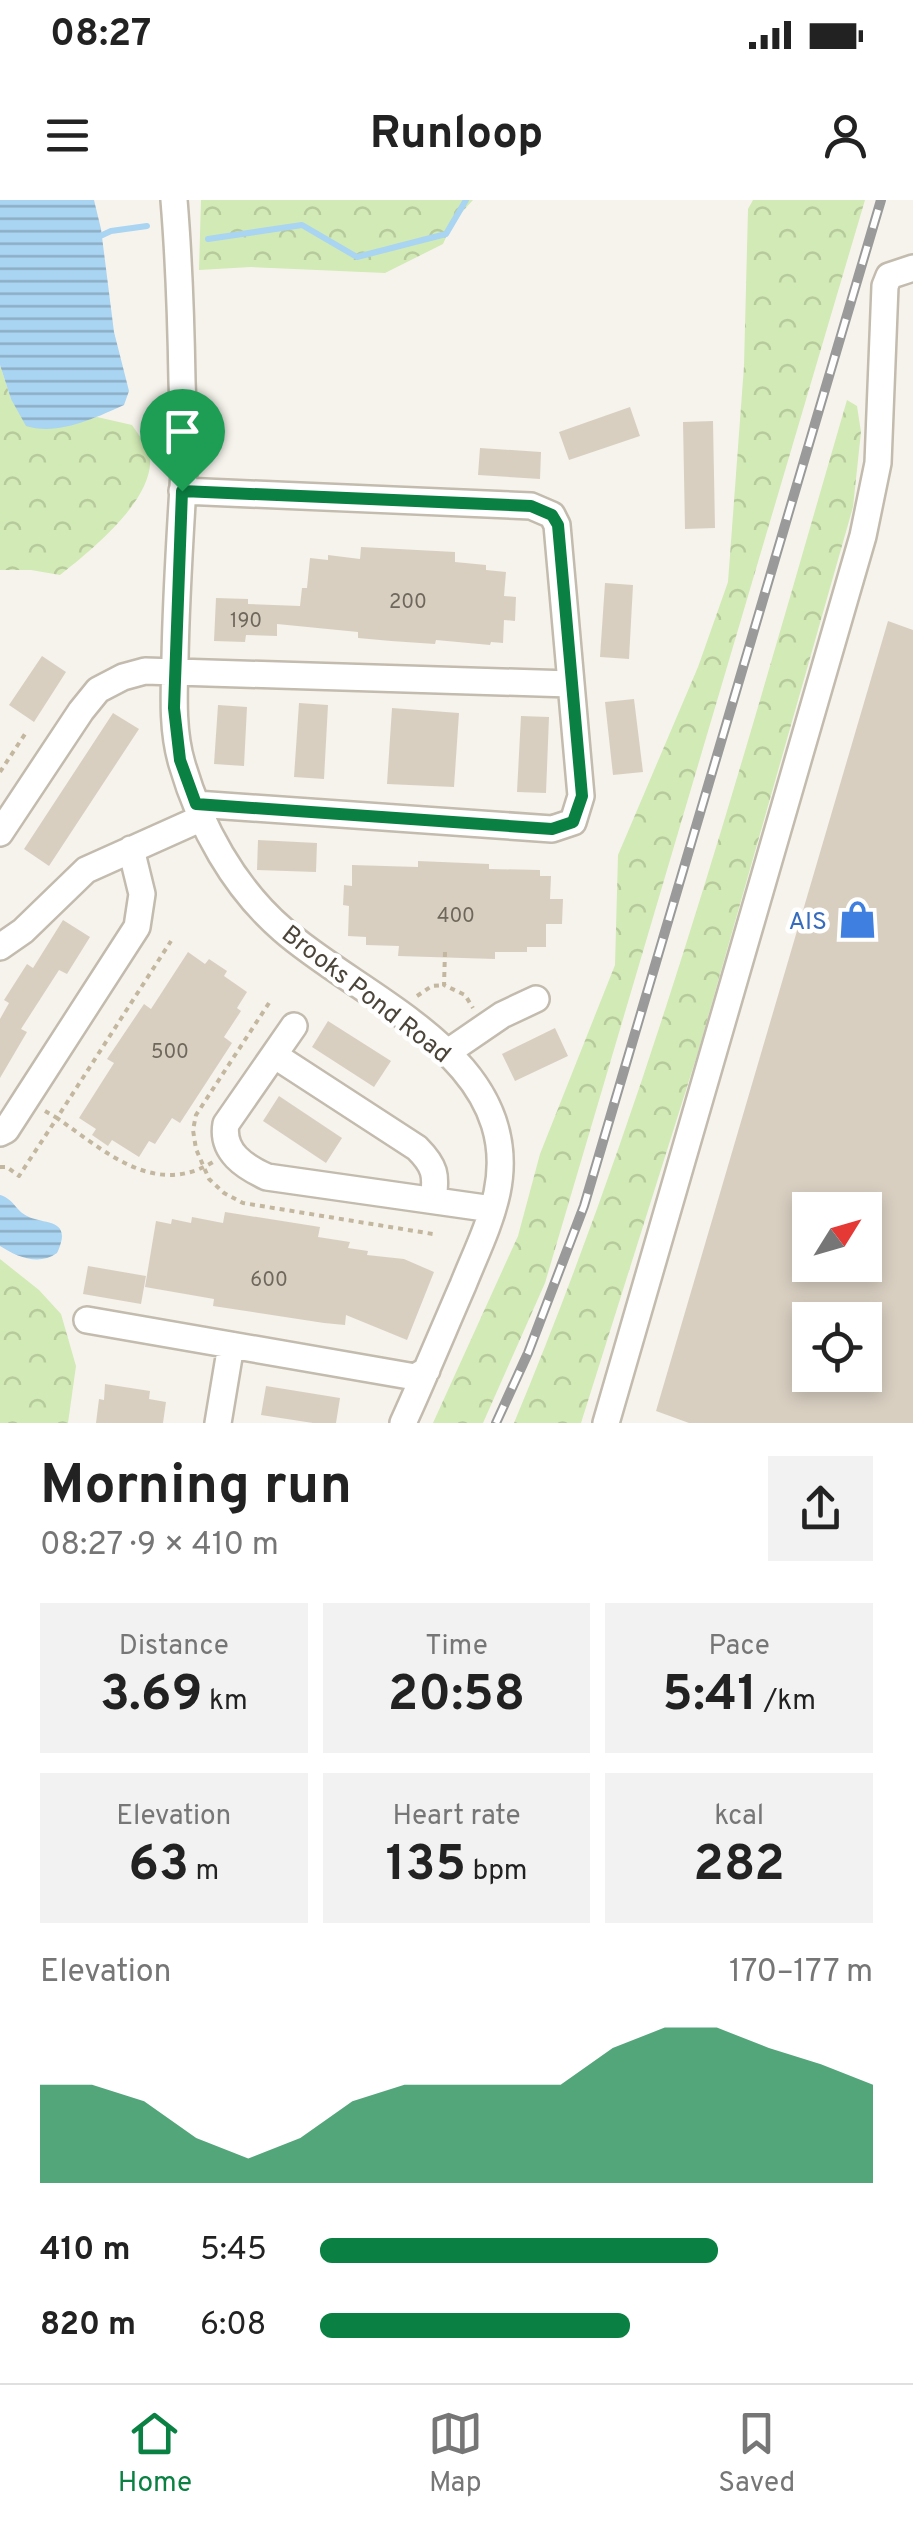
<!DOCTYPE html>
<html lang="en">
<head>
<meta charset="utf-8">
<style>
  :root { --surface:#fff; --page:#f2f2f2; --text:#222; --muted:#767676; --line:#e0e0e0; --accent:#0b8043 }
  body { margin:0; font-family:Overpass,sans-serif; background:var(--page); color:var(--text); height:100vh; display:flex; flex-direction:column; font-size:38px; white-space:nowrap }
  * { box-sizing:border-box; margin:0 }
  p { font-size:32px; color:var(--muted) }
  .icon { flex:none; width:55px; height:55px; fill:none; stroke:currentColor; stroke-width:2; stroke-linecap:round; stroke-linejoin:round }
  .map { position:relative; height:1223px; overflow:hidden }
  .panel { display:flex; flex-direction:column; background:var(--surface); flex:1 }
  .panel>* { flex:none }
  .needle { width:65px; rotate:53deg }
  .tools { position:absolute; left:792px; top:992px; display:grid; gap:20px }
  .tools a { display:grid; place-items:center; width:90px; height:90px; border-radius:0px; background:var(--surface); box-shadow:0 5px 15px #0003; font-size:50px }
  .pin { position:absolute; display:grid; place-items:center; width:85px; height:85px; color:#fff; margin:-102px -42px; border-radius:50% 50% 50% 0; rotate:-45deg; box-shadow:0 0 10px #0007 }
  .pin .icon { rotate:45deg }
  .round { display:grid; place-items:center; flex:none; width:105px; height:105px; border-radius:0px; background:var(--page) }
  .summary { display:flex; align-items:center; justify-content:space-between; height:170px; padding:0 40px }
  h1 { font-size:55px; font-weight:700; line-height:75px }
  .figures { display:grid; grid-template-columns:repeat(3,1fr); gap:15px; height:170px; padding:10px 40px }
  .figures div { display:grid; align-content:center; border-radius:0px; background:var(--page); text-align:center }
  .figures b { font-size:50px; font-weight:700 }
  .figures small { font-size:28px; font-weight:400 }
  .figures p { font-size:28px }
  .chart { height:280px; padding:20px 40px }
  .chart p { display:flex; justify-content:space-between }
  .chart svg { width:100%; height:180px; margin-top:10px; fill:var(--accent); opacity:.7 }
  ul { padding:0 40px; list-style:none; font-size:32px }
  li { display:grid; grid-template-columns:160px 120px 1fr; align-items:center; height:75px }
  li i { height:25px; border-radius:12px; background:var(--accent) }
  .status { display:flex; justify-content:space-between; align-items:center; height:70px; padding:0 50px; background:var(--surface); direction:ltr }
  .status svg { height:28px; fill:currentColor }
  header { display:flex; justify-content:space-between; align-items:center; height:130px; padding:0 40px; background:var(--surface); font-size:45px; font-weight:700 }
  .tab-bar { display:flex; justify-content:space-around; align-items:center; height:140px; border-top:2px solid var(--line); background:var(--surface); font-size:28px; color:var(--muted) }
  .tab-bar a { display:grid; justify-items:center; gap:5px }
  .tab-bar .active { color:var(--accent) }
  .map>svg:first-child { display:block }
  .forest { fill:url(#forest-crowns) }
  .water { fill:url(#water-rules) }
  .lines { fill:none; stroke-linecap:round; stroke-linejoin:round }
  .stream { stroke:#a9d4f2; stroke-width:6 }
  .building { fill:#d8cfc1; fill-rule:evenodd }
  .minor-casing { stroke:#c2bbae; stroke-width:30 }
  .path { stroke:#c4b79f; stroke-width:4; stroke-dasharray:5 5; stroke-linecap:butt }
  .minor { stroke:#fff; stroke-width:25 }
  .rail-casing { stroke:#9a9a9a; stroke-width:10 }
  .rail { stroke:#fff; stroke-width:6; stroke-dasharray:19; stroke-linecap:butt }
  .route-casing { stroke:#fff; stroke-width:20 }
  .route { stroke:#0b8043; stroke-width:12 }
  .labels { text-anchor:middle; stroke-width:9; stroke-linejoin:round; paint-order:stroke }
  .number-label { font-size:20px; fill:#6e675b }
  .shop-label { font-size:25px; fill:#366cbe; stroke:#fff; text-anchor:end }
  .street-label { font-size:25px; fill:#4b4439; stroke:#fff }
</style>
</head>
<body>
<div class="status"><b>08:27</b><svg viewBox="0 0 49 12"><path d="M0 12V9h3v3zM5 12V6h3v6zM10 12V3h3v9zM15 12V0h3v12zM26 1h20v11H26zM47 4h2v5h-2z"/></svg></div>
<header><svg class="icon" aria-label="menu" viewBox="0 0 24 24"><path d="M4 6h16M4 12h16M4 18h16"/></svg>Runloop<svg class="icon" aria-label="person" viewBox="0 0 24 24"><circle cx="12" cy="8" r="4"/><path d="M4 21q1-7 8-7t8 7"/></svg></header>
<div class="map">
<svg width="913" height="1223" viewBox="0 0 913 1223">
  <defs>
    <pattern id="forest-crowns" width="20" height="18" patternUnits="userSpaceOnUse" patternTransform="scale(2.5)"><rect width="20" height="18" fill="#d2eab5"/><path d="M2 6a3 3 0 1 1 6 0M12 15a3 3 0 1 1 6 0" fill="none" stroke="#b6ca9c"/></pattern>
    <pattern id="water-rules" width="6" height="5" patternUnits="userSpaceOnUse" patternTransform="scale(2.5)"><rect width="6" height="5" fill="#a9d4f2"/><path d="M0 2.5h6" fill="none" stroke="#8caec5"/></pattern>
  </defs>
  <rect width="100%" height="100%" fill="#f6f3ec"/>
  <path class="forest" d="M 201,0 L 473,0 L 453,22 L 443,44 L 385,73 L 251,67 L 199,70 Z
    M 753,0 L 865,0 L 545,1083 L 483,1223 L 433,1223 L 518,1036 L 540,954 L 615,765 L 618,655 L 698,467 L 728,382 L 744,166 L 748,9 Z
    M 0,165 L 11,199 L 66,226 L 97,217 L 132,225 C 137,233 146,243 149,252 C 160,296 89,352 60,375 L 31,370 L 0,370 Z
    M 847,200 L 857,206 L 861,232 L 853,307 L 698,852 L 581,1223 L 514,1223 C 652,892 747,544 847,200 Z
    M 0,1059 L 39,1090 L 61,1114 L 76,1166 L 68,1223 L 0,1223 Z"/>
  <path class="water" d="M 0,0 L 94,0 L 101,29 L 114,132 L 129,191 L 124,205 C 95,218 58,236 26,226 L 11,199 L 0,165 Z
    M 0,995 C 14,999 15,1010 27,1016 C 43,1025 74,1017 57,1053 C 39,1066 17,1057 0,1046 Z"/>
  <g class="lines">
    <path class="stream" d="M 98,37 L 111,31 L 147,26
      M 208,39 L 302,25 L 357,57 L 446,34 L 466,0"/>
  </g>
  <path class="building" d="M 630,207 L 640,236 L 569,260 L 559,232 Z
    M 713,221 L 715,328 L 685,329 L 683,222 Z
    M 480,248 L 541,252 L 540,279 L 478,275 Z
    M 361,347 L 455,352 L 455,362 L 486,365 L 486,370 L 506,372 L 504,396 L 516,397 L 515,421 L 504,420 L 503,443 L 491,442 L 490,445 L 436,440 L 435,444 L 391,441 L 358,438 L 358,432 L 277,424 L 277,436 L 246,435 L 245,442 L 214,441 L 216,398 L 248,399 L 248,404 L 300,406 L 302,388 L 307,388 L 310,358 L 328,360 L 328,355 L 360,359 Z
    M 605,383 L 633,385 L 629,459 L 600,457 Z
    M 888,421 L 913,430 L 913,1223 L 689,1223 L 656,1211 ZM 810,1010 L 865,1010 L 865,1065 L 810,1065 ZM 810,1120 L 865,1120 L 865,1175 L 810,1175 Z
    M 42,456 L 66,472 L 34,522 L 9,505 Z
    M 634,499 L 643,572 L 613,575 L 605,502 Z
    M 299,503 L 328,505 L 324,579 L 294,577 Z
    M 218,505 L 247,507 L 244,566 L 214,564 Z
    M 392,508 L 459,513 L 454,587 L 387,584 Z
    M 113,513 L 139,529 L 49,666 L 24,649 Z
    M 521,516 L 549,517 L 546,593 L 517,592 Z
    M 258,640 L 317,643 L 316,672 L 257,670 Z
    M 418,661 L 489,664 L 489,669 L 540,670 L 540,676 L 551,676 L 550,699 L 563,699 L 562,724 L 546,724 L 546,747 L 527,747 L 527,752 L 495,752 L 495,759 L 398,756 L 399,746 L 366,745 L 366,737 L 348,736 L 349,706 L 343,705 L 344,685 L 352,686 L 352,665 L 418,667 Z
    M 63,720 L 90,737 L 67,774 L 59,770 L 21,829 L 27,832 L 0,878 L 0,819 L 9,803 L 4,800 L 27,764 L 33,768 Z
    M 188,752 L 205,764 L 209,759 L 227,771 L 224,776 L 247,792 L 237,808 L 241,811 L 224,837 L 232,843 L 180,923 L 172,918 L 155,944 L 149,941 L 139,957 L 112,940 L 108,946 L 92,935 L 96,929 L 79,918 L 114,863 L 107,859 L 144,804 L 151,809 Z
    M 328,821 L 391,861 L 374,887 L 312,847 Z
    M 555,828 L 568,856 L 515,881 L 502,854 Z
    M 279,896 L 342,938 L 326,963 L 263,921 Z
    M 225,1012 L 320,1027 L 318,1037 L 350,1042 L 348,1048 L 368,1051 L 367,1055 L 404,1059 L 434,1072 L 407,1140 L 346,1115 L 345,1125 L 324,1123 L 213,1106 L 214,1099 L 145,1087 L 156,1021 L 171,1024 L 172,1019 L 191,1023 L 192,1017 L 223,1023 Z
    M 88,1066 L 146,1076 L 141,1104 L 83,1094 Z
    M 105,1184 L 150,1191 L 149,1199 L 166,1202 L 163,1223 L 96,1223 L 99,1199 L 104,1200 Z
    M 266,1186 L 340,1198 L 336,1223 L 313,1223 L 261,1215 Z"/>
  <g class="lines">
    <defs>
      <path id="minor" d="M 174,0 C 179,60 181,120 182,181 C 183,211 185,241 184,271 C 180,334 176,397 175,460 C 174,494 172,531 182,564 C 200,626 234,688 283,730 C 364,801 525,858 497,993 C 490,1025 475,1055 463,1085 C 443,1131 424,1177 403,1223
        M 182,291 L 531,306 L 552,315 L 557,325 L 581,596 L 573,622 L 552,629 L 196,604
        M 0,633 L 81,511 L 98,490 L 123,477 L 145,471 L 570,484
        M 0,747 L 23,731 L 86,670 L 202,618
        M 294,826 L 226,924 C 221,952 245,967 267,977 L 492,1009
        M 448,852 L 502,815 L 536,799
        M 274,855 L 417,948 C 435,966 437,975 433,1000
        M 0,933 L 6,930 L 26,899 L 137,727 L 142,694 L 131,649
        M 87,1120 L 415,1177 L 427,1170
        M 218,1223 L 231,1145
        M 606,1223 L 863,336 L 878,263 L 885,86 L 889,76 L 913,68"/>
    </defs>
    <use href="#minor" class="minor-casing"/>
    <path class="path" d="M 0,572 L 27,531
      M 445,752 L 444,785 L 465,795 L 473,808
      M 417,796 L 432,786 L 444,785
      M 269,803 L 196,915 L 193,930 L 196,949 L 209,979 L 224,993 L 243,1003 L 433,1034
      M 45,911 L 57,918 L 171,741
      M 0,967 L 7,967 L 19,976 L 57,918 C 105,951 154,998 213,962"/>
    <use href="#minor" class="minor"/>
    <defs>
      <path id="rail" d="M 496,1223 L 528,1153 L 584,1006 L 881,0"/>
    </defs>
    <use href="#rail" class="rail-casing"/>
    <use href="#rail" class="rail"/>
  </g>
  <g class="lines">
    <defs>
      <path id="route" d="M 182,291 L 531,306 L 552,315 L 558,325 L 582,596 L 573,622 L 552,629 L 196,604 L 180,560 L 174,508 Z"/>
    </defs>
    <use href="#route" class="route-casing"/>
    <use href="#route" class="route"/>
  </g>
  <defs>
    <symbol id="shop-bare" viewBox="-9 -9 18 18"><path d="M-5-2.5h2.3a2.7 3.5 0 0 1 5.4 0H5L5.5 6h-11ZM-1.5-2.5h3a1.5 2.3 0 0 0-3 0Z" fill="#3f7fe0" stroke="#fff" stroke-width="2.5" paint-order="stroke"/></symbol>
  </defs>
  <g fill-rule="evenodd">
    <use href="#shop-bare" x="830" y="692" width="55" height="55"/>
  </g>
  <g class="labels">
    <g class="number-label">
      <text x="408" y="408">200</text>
      <text x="246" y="427">190</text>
      <text x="456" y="722">400</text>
      <text x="170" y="858">500</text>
      <text x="269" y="1086">600</text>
    </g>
    <g class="shop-label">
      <text x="827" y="729">AIS</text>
    </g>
    <g class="street-label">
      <text transform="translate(367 793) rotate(38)" y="9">Brooks Pond Road</text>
    </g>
  </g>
</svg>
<div class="tools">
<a><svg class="needle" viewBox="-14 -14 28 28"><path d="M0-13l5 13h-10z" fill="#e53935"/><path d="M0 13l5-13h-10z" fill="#767676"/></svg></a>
<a><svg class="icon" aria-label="locate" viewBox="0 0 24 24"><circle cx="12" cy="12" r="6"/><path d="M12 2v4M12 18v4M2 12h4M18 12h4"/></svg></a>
</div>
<div class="pin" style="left:182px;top:291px;background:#1e9e55"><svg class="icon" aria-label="arrive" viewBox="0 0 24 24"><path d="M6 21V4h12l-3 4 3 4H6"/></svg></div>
</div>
<section class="panel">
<div class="summary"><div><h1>Morning run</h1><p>08:27 · 9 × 410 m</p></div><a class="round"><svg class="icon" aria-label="share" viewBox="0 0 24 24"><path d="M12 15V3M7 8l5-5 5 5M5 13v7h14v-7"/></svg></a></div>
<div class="figures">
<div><p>Distance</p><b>3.69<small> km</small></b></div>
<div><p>Time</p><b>20:58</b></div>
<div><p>Pace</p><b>5:41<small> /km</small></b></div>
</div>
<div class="figures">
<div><p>Elevation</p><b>63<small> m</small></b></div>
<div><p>Heart rate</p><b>135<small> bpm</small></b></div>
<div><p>kcal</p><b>282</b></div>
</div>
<div class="chart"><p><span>Elevation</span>170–177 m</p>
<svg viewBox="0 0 160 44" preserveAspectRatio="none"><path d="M0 44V20L10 20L20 24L30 33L40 38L50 33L60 24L70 20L80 20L90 20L100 20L110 11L120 6L130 6L140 11L150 15L160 20V44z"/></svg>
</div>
<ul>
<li><b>410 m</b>5:45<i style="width:72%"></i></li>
<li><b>820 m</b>6:08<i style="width:56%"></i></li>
</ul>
</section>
<nav class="tab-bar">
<a class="active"><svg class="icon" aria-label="home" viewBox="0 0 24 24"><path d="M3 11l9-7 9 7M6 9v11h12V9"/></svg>Home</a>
<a><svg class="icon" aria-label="map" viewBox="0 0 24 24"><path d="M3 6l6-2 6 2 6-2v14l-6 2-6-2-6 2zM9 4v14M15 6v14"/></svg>Map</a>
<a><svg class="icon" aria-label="saved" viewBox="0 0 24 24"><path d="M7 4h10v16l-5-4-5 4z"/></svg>Saved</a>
</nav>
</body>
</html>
